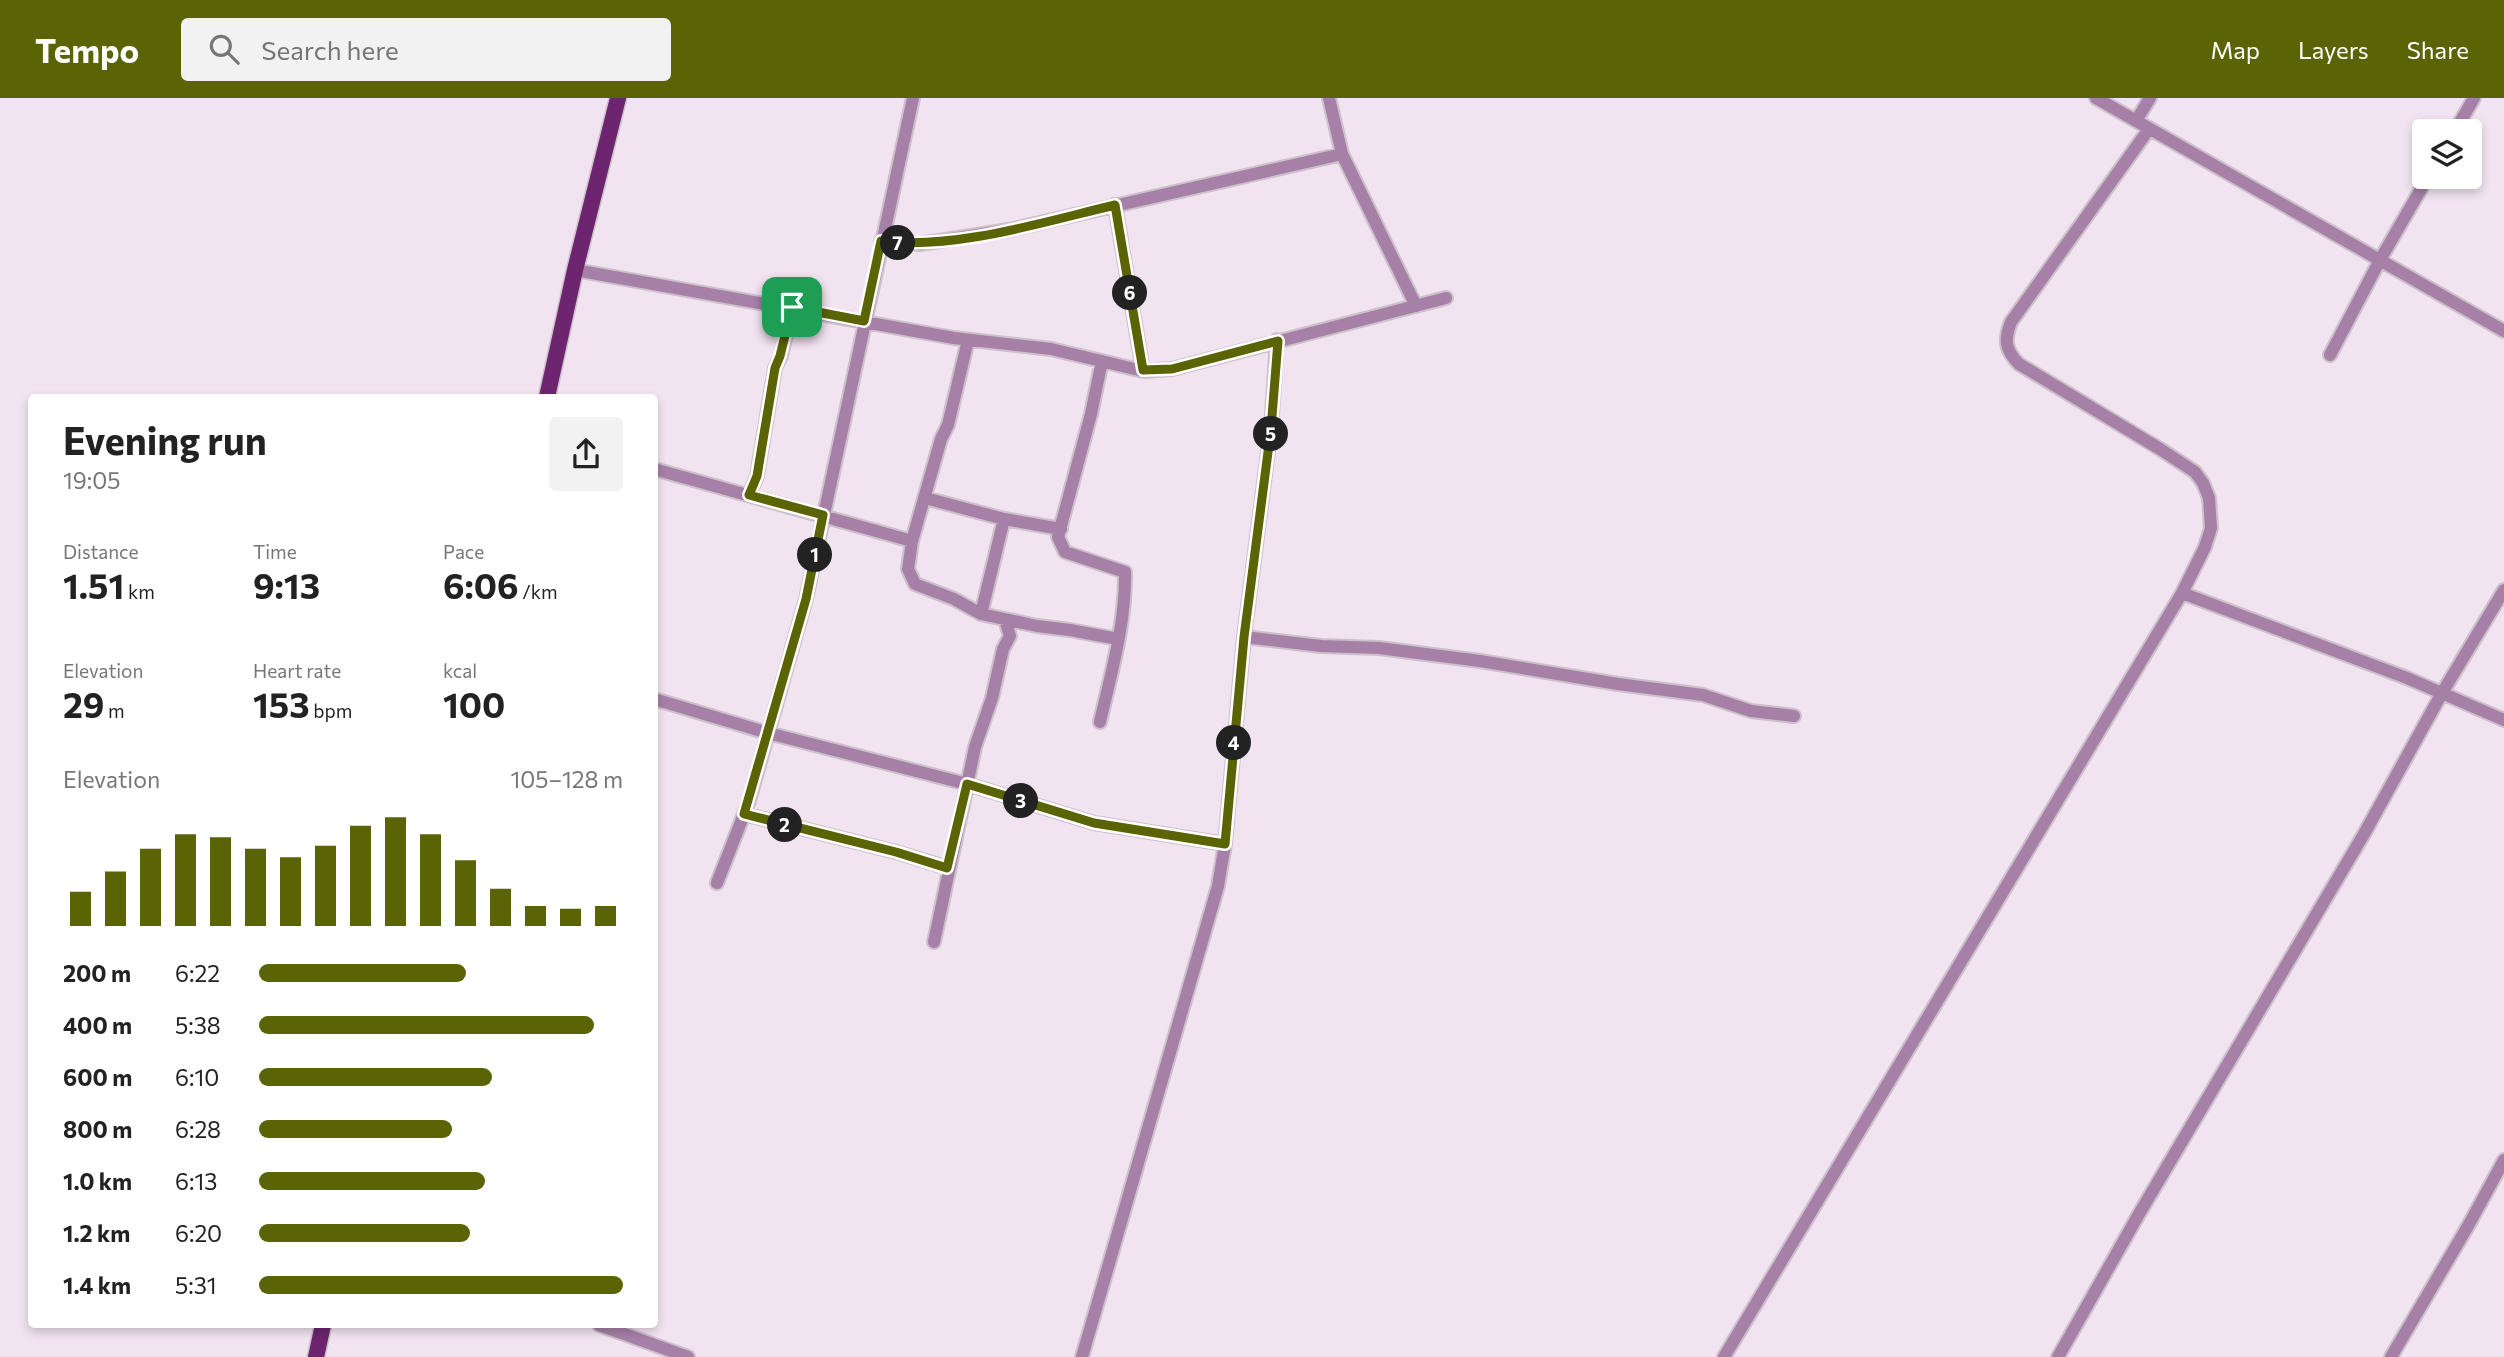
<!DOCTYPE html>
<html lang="en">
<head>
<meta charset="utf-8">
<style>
  :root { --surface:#fff; --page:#f2f2f2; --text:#222; --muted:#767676; --accent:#5a6405 }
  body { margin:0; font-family:Commissioner,sans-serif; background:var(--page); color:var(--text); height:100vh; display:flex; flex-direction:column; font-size:26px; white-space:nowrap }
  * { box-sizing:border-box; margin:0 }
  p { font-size:23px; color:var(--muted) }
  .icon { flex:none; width:38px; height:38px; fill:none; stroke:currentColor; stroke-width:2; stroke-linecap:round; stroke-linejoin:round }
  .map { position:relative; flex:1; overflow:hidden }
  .sheet { position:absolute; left:28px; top:296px; width:630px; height:934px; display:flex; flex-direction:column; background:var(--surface); border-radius:7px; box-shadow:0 4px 10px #0003 }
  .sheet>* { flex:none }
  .buttons { position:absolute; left:2412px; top:21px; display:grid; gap:14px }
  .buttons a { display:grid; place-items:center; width:70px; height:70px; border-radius:7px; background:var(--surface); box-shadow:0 4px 10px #0003; font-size:35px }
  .pin { position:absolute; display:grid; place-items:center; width:60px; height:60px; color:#fff; margin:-30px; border-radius:14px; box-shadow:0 4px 10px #0006 }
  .km { position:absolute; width:35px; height:35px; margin:-18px; border-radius:50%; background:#222; color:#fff; font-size:19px; line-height:35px; text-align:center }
  .round { display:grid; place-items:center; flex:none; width:74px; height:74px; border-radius:7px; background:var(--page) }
  .overview { display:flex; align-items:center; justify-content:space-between; height:119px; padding:0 35px }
  h1 { font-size:38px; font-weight:700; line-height:52px }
  .figures { display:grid; grid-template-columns:repeat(3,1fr); gap:10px; height:119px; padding:7px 35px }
  .figures div { display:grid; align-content:center }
  .figures b { font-size:35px; font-weight:700 }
  .figures small { font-size:19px; font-weight:400 }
  .figures p { font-size:19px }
  .chart { height:196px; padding:14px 35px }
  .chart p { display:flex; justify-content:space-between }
  .chart svg { width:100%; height:126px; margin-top:7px; stroke:var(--accent); stroke-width:6 }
  ul { padding:0 35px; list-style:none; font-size:23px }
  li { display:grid; grid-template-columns:112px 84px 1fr; align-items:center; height:52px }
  li i { height:18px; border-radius:9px; background:var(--accent) }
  header { display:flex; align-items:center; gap:42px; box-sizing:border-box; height:98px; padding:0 35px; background:var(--accent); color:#fff }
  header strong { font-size:33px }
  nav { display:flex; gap:38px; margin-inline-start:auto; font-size:24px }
  .search { width:490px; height:63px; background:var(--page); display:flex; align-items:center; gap:18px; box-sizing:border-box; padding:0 24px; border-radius:7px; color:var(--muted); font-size:26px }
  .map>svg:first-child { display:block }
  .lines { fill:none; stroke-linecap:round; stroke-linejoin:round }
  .minor-casing { stroke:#ccc1cb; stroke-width:16 }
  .major-casing { stroke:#ccc1cb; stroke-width:19 }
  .minor { stroke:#a780a7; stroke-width:12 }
  .major { stroke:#6c256e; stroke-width:16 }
  .route-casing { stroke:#fff; stroke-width:14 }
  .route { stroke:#5a6405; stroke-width:9 }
</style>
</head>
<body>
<header>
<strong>Tempo</strong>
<div class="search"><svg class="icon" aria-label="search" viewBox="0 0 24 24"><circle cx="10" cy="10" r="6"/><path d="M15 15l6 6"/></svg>Search here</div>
<nav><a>Map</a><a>Layers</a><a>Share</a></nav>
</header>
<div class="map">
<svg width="2504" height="1259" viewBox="0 0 2504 1259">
  <rect width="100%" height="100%" fill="#f1e4f0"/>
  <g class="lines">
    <defs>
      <path id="minor" d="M 1329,0 L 1342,56 L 1416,208
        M 2096,0 L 2504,233
        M 2136,23 L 2150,0
        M 2149,31 L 2011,224 C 2004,242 2005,252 2019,266 L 2160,351 L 2195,374 L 2203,385 L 2209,400 L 2211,430 L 2205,449 L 2182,495
        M 2455,33 L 2474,0
        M 1115,107 L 1143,273
        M 881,143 L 920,146 L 1009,132 L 1342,56
        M 575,172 L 954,240 L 1051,251 L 1143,273 L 1172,271 L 1446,200
        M 968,242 L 948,327 L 941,341 L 912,443 L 908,471 L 915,486 L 954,501 L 981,516 L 1037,528 L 1070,532 L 1118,541
        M 2330,257 L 2380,162 L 2428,79
        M 654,371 L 912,443
        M 749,397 L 757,378 L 775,270 L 781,258 L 792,209
        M 925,400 L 1004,421 L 1061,431
        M 981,516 L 1004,421
        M 1244,539 L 1321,548 L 1379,550 L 1480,563 L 1618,586 L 1703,597 L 1751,613 L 1794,618
        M 654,601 L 768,635 L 967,686 L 1094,725 L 1225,746
        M 1100,624 C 1111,576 1126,524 1125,474 L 1065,454 L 1058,439 L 1091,316 L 1102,263
        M 744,716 L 896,754 L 948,770
        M 717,785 L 748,706 L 806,501 L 913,0
        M 934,844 L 975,649 L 992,600 L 1003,551 L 1010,538 L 1005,522
        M 599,1227 L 688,1259
        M 1082,1259 L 1218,788 L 1225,746 L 1244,539 L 1271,331 L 1277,242
        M 1724,1259 L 2182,495 L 2407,580 L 2504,622
        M 2058,1259 L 2139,1116 L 2364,736 L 2442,595 L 2504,492
        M 2391,1259 L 2468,1128 L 2504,1062"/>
      <path id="major" d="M 547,299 L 575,172 L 618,0
        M 316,1259 L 323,1227"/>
    </defs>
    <use href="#minor" class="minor-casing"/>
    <use href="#major" class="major-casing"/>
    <use href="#minor" class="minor"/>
    <use href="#major" class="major"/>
  </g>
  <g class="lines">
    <defs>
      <path id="route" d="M 1115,107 L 1143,272 L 1172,271 L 1278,243 L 1271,331 L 1244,539 L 1225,746 L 1094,725 L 967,686 L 947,770 L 896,754 L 744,716 L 806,501 L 823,417 L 749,397 L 757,378 L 775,270 L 780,258 L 792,209 L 864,223 L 881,143 C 955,152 1043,124 1115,107 Z"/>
    </defs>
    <use href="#route" class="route-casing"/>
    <use href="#route" class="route"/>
  </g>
</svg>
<div class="buttons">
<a><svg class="icon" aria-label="layers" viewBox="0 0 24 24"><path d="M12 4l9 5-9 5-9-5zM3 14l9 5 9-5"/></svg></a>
</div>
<div class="pin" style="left:792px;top:209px;background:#1e9e55"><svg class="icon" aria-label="arrive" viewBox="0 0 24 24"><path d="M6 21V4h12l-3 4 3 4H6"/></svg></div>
<b class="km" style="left:815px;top:457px">1</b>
<b class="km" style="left:785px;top:727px">2</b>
<b class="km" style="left:1021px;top:703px">3</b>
<b class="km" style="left:1234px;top:645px">4</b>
<b class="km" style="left:1271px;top:336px">5</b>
<b class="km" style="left:1130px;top:195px">6</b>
<b class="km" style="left:898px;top:145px">7</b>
<section class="sheet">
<div class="overview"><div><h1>Evening run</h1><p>19:05</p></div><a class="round"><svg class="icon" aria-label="share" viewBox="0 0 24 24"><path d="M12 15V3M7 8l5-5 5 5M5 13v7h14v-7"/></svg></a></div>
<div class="figures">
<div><p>Distance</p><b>1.51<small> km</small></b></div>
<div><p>Time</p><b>9:13</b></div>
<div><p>Pace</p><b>6:06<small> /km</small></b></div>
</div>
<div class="figures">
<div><p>Elevation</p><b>29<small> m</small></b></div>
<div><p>Heart rate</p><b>153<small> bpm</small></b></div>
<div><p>kcal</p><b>100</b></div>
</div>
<div class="chart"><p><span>Elevation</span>105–128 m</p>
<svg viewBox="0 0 160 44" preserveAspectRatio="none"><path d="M5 44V32M15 44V25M25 44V17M35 44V12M45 44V13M55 44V17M65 44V20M75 44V16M85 44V9M95 44V6M105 44V12M115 44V21M125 44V31M135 44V37M145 44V38M155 44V37"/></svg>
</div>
<ul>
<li><b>200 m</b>6:22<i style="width:57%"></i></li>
<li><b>400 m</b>5:38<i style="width:92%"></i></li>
<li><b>600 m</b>6:10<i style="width:64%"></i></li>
<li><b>800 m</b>6:28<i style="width:53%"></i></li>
<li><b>1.0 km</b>6:13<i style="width:62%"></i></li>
<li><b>1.2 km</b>6:20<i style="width:58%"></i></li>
<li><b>1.4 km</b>5:31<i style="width:100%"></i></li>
</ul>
</section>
</div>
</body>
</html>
